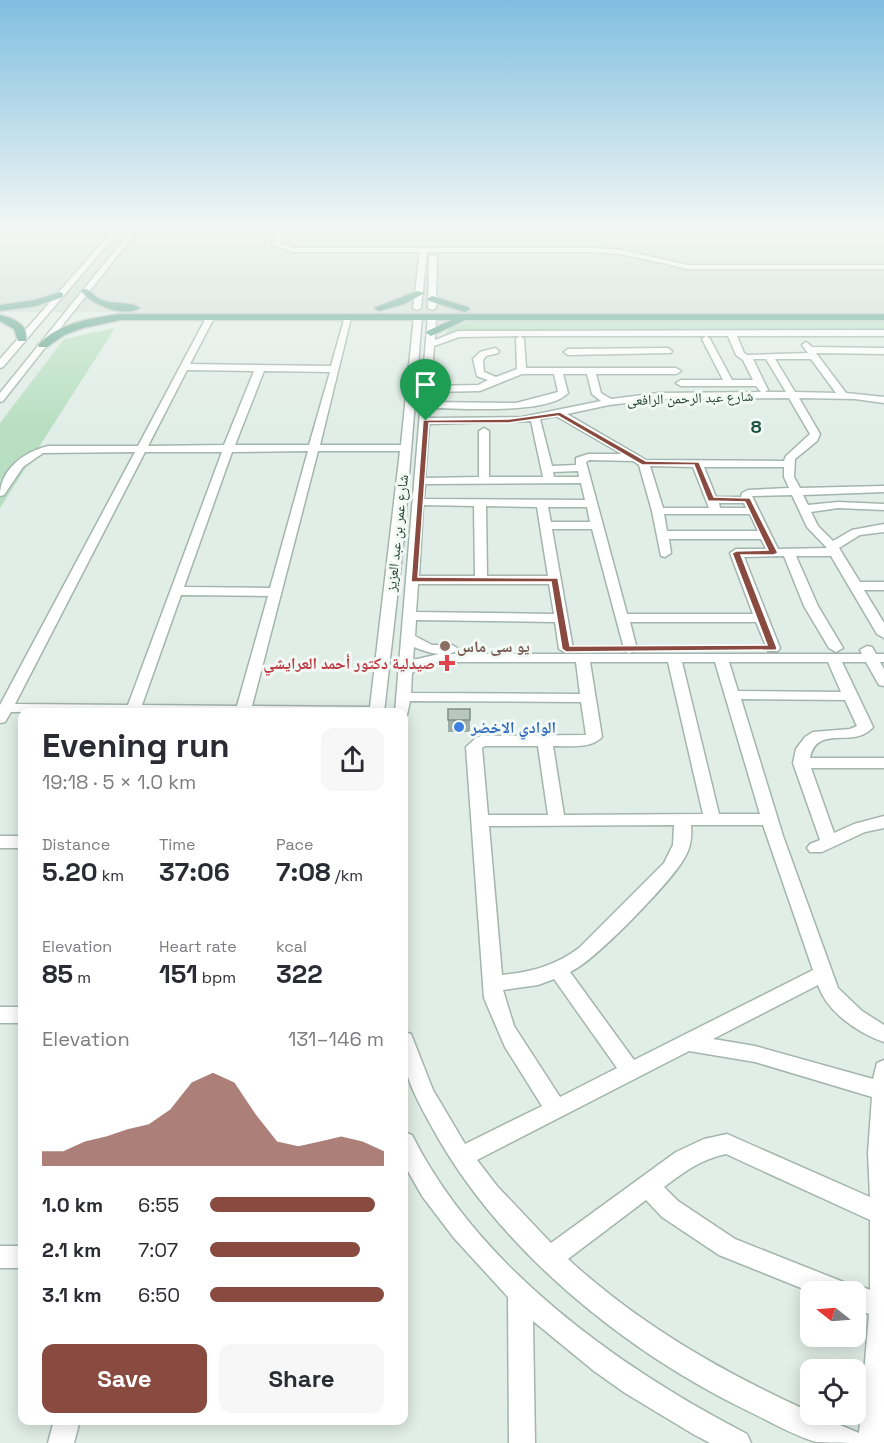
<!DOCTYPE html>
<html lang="en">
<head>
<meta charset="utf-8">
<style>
  :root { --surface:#fff; --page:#f7f7f7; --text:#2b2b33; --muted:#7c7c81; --accent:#894b40 }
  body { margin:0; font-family:"Space Grotesk","Noto Naskh Arabic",sans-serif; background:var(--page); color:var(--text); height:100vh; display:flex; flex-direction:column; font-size:22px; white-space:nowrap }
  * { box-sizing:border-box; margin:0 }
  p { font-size:20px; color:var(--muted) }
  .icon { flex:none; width:33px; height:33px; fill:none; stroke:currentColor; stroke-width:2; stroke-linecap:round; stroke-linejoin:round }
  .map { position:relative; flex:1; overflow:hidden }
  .sheet { position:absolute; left:18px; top:708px; width:390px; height:717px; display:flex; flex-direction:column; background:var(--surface); border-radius:12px; box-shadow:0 3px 15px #0003 }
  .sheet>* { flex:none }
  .needle { width:39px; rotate:287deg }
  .fabs { position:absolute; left:800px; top:1281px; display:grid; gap:12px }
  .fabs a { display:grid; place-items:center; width:66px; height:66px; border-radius:12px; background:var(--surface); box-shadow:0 3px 15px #0003; font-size:30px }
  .pin { position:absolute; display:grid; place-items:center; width:51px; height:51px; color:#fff; margin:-62px -26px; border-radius:50% 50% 50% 0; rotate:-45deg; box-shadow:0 0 6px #0007 }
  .pin .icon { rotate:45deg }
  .round { display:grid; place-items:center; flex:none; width:63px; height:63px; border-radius:12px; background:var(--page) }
  .overview { display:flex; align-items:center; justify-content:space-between; height:102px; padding:0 24px }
  h1 { font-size:33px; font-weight:700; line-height:45px }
  .stats { display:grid; grid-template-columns:repeat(3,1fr); gap:9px; height:102px; padding:6px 24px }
  .stats div { display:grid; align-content:center }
  .stats b { font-size:26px; font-weight:700 }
  .stats small { font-size:16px; font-weight:400 }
  .stats p { font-size:16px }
  .chart { height:168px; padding:12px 24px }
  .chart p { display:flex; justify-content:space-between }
  .chart svg { width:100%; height:108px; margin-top:6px; fill:var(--accent); opacity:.7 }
  .button { display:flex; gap:12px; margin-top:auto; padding:12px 24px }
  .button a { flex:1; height:69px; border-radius:12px; background:var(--accent); color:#fff; font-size:24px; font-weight:700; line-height:69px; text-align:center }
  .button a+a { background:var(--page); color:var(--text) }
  ul { padding:0 24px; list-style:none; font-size:20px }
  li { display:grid; grid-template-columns:96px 72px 1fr; align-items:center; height:45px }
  li i { height:15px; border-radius:8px; background:var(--accent) }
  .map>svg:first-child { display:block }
  .built { fill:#cfddd6 }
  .green { fill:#b8dfc1 }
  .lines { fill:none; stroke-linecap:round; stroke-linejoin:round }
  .minor-casing { stroke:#a3b5ae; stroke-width:3 }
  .major-casing { stroke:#c1c9c6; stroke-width:3 }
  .minor { fill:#fff; fill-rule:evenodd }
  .major { fill:#63a591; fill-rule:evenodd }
  .wall { fill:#9daca5 }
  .building { fill:#b6c8c0; stroke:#7f8c86; stroke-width:1.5 }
  .route { fill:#894b40; stroke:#fff; stroke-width:1.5; fill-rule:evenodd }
  .education-dot { fill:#8d6e63; stroke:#f2f9f5; stroke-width:2 }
  .health-dot { fill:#e0444e; stroke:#f2f9f5; stroke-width:2 }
  .shop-dot { fill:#3f7fe0; stroke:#f2f9f5; stroke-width:2 }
  .labels { text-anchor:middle; stroke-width:6; stroke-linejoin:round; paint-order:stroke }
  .far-street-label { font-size:14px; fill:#203e35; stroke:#f2f9f5 }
  .education-label { font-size:16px; font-weight:bold; fill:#785e54; stroke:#f2f9f5; text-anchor:start }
  .health-label { font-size:16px; font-weight:bold; fill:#be3a42; stroke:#f2f9f5; text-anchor:end }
  .shop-label { font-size:16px; font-weight:bold; fill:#366cbe; stroke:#f2f9f5; text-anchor:start }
  .far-district-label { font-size:18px; font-weight:bold; letter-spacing:1.5px; fill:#1b5242; stroke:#f2f9f5 }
</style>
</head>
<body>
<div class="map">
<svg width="884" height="1443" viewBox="0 0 884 1443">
  <rect width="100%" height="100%" fill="#e1ede7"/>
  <path class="built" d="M 0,227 L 884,227 L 884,312 L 0,312 Z"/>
  <path class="green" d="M 475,320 L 884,320 L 884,335 L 443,336 L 451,326 Z
    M 115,328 L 0,508 L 0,423 L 64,339 Z"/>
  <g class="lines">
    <defs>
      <path id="minor" d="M 116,227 L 122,227 L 3,367 L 0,368 L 0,359 Z
        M 134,227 L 140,227 L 3,401 L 0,402 L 0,393 Z
        M 277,227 L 283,227 L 280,244 L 294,248 L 596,248 L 621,250 L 688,265 L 884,265 L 884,269 L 688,269 L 621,254 L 596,252 L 427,252 L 421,308 L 417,310 L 413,308 L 420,252 L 293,252 L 273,245 L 272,240 Z
        M 433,255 L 437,257 L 436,308 L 432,310 L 428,308 L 429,257 Z
        M 211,314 L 215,316 L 190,364 L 331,366 L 345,316 L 352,314 L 320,445 L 401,445 L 414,316 L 418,314 L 422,316 L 404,536 L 384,712 L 11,712 L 5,722 L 0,723 L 0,705 L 135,452 L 43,453 L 23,467 L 4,495 L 0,496 C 0,469 24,452 48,446 L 138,446 L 207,316 ZM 187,370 L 254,371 L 224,445 L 148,446 ZM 264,371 L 330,372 L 309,445 L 235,445 ZM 308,451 L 270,588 L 184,587 L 232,452 ZM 318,451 L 400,451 L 370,707 L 252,706 ZM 145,452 L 222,452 L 128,705 L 15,704 ZM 181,595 L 268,596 L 237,706 L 142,705 Z
        M 432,314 L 436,316 L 435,340 L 458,331 L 884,330 L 884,336 L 737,336 L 744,353 L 747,355 L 808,353 L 802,345 L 806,342 L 812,347 L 884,348 L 884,354 L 816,353 L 846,393 L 884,397 L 884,403 L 855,399 L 799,398 L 820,434 L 817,441 L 795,459 L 794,477 L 800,488 L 884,486 L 884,492 L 803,495 L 808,505 L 838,502 L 884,504 L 884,510 L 838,508 L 811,512 L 818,526 L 833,541 L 852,530 L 884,524 L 884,532 L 860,535 L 839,548 L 860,582 L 884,582 L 884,590 L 864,590 L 884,623 L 884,638 L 877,634 L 831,556 L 796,556 L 818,606 L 843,648 L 836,652 L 829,648 L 804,606 L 784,556 L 744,557 L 780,648 L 778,651 L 768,651 L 756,622 L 630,622 L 637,649 L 630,653 L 625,652 L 592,529 L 552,529 L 573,649 L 571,652 L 566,653 L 559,649 L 555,622 L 416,620 L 415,636 L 432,645 L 452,645 L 459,649 C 448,659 426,652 414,647 L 413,660 L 439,654 L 862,654 L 860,650 L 867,646 L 872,647 L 876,654 L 884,654 L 884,662 L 880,662 L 884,669 L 884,686 L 879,685 L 866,662 L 842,662 L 873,727 C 854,750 817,723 810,758 L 884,758 L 884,768 L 811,768 L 834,833 L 854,824 L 884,816 L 884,828 L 865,832 L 822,852 L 810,852 L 807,848 L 810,844 L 820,840 L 793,763 L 796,749 L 805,737 L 813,732 L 850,729 L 857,726 L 845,700 L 741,699 L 783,836 L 838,988 L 862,1011 L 884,1025 L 884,1042 C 858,1033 827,1012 818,985 L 713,1039 L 755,1046 L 873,1079 L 877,1063 L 884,1060 L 884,1443 C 867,1443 831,1443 816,1442 C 793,1435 771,1422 750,1412 C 626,1352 500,1251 433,1129 C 415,1096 399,1070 404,1032 L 411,1034 L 433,1090 L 465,1144 L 542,1106 L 505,1047 L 484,998 L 466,747 L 476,738 L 481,736 L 586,735 L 581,702 L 410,701 L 407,715 L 404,716 L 404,712 L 395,712 L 428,316 ZM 520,336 L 728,336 L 736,355 L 743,360 L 753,380 L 732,380 L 710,339 L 706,336 L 702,339 L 723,380 L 681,380 L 676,383 L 681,386 L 756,386 L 761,392 L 659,393 L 611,399 L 601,393 L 596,374 L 676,374 L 681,371 L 676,368 L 526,368 L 524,339 ZM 520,336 L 516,339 L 517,369 L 496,377 L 484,372 L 483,360 L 486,356 L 498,353 L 499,351 L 495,348 L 480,352 L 473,359 L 477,376 L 488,380 L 478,385 L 431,386 L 434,346 L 459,337 ZM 753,359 L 766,359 L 786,392 L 765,392 L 768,390 ZM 775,359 L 811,359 L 836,393 L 795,392 ZM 522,374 L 554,374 L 558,392 L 516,403 L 430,402 L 431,392 L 480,391 ZM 563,374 L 587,374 L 592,394 L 601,401 L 522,417 L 429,418 L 430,408 C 460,408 548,415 568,393 ZM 789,398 L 810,434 L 786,456 L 784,461 L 646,460 L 567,414 L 609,405 L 659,399 ZM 556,416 L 622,454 L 588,454 L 576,458 L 576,465 L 552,466 L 540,419 ZM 531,421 L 543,477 L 489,477 L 489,431 L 484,428 L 479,431 L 479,477 L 425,478 L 429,424 ZM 589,460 L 633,461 L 639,465 L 652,511 L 661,556 L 665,557 L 671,553 L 669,539 L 761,539 L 766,549 L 736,549 L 730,553 L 753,614 L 627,614 L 586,462 ZM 650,466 L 693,467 L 709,508 L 663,508 ZM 704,467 L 784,467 L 784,477 L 789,488 L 748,490 L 742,493 L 741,497 L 716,497 ZM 578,471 L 579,477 L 554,477 L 553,472 ZM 581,483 L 585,500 L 424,499 L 425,484 ZM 792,495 L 807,527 L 827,548 L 778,549 L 752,496 ZM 719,503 L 744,503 L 746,508 L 720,508 ZM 423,505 L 474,506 L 475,576 L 419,576 ZM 486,506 L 537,507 L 548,576 L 487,576 ZM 548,507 L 587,507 L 590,522 L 551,522 ZM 664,514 L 750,514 L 758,531 L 667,531 ZM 418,584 L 549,584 L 554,614 L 416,612 ZM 439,662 L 576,662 L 580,694 L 411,693 L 412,673 L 424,665 ZM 590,662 L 668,662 L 703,814 L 564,815 L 553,746 C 568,746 591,749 602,737 ZM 682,662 L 715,662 L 760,814 L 719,814 ZM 729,662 L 828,662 L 841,692 L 738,691 ZM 485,746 L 538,746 L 548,815 L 488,815 L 482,748 ZM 674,825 L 673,845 L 664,863 L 579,948 C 555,966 531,972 502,975 L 489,826 ZM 691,825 L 763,825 L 813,970 L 634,1060 L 570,972 C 594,962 673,880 685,857 C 691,847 692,836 691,825 ZM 554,979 L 617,1068 L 560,1097 L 514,1026 L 503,990 L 538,985 ZM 689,1051 L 755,1062 L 872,1097 L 868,1153 L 870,1197 L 727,1134 L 704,1139 L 676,1152 L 551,1243 L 497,1186 L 477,1160 ZM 726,1154 L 870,1220 L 870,1290 L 855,1284 L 851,1285 L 735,1239 L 678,1201 L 664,1187 C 684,1172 701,1159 726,1154 ZM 646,1200 L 662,1217 L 719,1255 L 811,1292 L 855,1292 L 855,1308 L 869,1314 L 859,1433 C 755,1390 653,1337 568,1259 Z
        M 668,348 L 672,351 L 671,353 L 568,355 L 564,352 L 568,349 Z
        M 0,836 L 22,836 L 22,848 L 0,848 Z
        M 0,1007 L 22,1007 L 22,1023 L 0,1023 Z
        M 404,1132 L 412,1135 C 478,1267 619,1368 747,1434 L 751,1443 L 710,1443 L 693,1434 L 625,1393 L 594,1371 L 533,1321 L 535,1443 L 509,1443 L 508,1297 L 454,1238 L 422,1196 L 404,1164 Z
        M 0,1246 L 22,1246 L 22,1268 L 0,1268 Z
        M 54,1420 L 80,1420 L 74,1443 L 48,1443 Z"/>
      <path id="major" d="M 83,289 C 91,288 91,294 98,298 C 111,306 129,300 140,308 C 125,318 91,305 81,291 Z
        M 417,291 L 425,293 L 404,304 L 379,311 L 374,308 Z
        M 60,292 L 63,293 L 63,297 L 36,306 L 0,311 L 0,305 L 35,300 Z
        M 432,296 L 468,307 L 470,309 L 465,312 L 429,301 L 427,299 Z
        M 120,314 L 884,314 L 884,320 L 465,320 L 431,336 L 426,333 L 427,331 L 452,320 L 120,320 L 83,328 L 64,335 L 47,347 L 39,347 L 38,345 C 58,323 92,318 120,314 Z
        M 0,315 C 13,318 30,325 26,341 L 18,341 L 14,329 L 0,321 Z"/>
    </defs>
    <use href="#minor" class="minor-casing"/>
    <use href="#major" class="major-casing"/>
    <use href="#minor" class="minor"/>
    <use href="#major" class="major"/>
  </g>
  <path class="wall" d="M 448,709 L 470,709 L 470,732 L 448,732 Z"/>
  <path class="building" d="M 448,709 L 470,709 L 470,720 L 448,720 Z"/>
  <linearGradient id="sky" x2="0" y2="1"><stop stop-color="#80bee0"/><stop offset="0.53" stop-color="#f2f7f4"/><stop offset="1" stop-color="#f2f7f4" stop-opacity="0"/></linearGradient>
  <rect width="884" height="429" fill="url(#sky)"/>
  <path class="route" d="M 560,412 L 646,461 L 699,462 L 714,497 L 750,498 L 778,553 L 774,555 L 741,555 L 777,648 L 776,650 L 566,652 L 562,649 L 551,582 L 411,582 L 423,420 L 509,419 ZM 558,416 L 642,465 L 694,465 L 708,501 L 745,502 L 768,550 L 736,551 L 732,553 L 767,645 L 570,646 L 558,578 L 418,577 L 429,423 L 509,423 Z"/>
  <circle class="education-dot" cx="445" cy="646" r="6"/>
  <path class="health-dot" d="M444 654h6v6h6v6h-6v6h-6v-6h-6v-6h6z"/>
  <circle class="shop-dot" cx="459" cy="727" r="6"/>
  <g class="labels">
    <g class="far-street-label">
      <text transform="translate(690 398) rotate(-2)" y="5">شارع عبد الرحمن الرافعى</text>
      <text transform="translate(397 533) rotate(-84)" y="5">شارع عمر بن عبد العزيز</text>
    </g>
    <g class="education-label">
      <text x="457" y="652">يو سى ماس</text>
    </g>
    <g class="health-label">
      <text x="435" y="669">صيدلية دكتور أحمد العرايشي</text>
    </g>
    <g class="shop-label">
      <text x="471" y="733">الوادي الاخضر</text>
    </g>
    <g class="far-district-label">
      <text x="757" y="433">8</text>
    </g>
  </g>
</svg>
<div class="fabs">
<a><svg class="needle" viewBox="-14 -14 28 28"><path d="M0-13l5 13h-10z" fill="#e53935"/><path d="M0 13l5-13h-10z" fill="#7c7c81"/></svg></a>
<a><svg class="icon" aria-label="locate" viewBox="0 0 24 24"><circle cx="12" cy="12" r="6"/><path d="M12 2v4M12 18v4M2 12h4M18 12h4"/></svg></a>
</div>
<div class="pin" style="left:426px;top:421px;background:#1e9e55"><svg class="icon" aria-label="arrive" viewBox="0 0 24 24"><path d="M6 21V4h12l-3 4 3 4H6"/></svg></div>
<section class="sheet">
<div class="overview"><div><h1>Evening run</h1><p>19:18 · 5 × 1.0 km</p></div><a class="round"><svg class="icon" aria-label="share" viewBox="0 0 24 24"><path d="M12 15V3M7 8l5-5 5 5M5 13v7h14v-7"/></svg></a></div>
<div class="stats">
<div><p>Distance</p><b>5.20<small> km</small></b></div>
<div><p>Time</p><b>37:06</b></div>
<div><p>Pace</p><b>7:08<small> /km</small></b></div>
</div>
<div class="stats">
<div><p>Elevation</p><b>85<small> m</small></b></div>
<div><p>Heart rate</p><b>151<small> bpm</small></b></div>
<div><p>kcal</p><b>322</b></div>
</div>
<div class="chart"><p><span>Elevation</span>131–146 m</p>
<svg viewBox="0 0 160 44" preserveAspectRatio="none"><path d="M0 44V38L10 38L20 34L30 32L40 29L50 27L60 21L70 10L80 6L90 10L100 23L110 34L120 36L130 34L140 32L150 34L160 38V44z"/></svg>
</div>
<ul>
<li><b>1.0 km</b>6:55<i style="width:95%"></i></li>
<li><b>2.1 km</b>7:07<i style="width:86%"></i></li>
<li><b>3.1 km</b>6:50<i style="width:100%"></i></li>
</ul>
<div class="button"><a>Save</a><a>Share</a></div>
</section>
</div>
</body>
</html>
